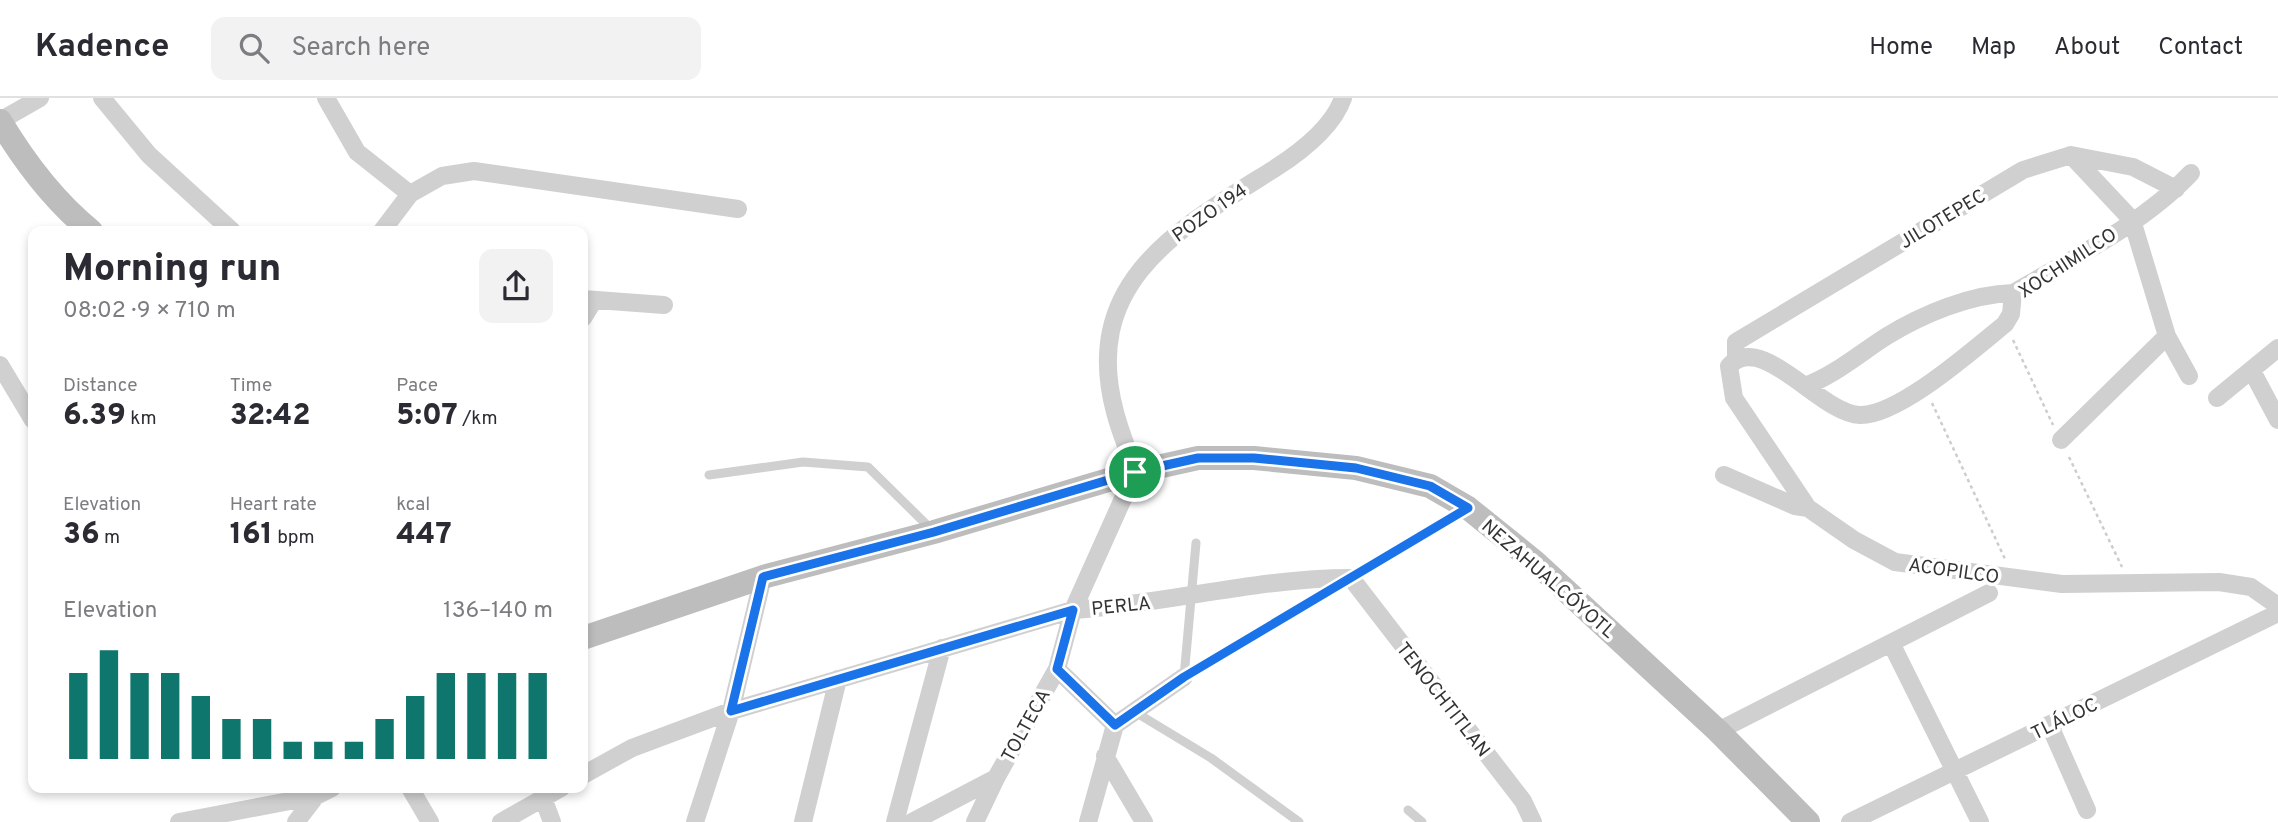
<!DOCTYPE html>
<html lang="en">
<head>
<meta charset="utf-8">
<style>
  :root { --surface:#fff; --page:#f2f2f3; --text:#2b2b33; --muted:#7c7c81; --line:#e1e1e2; --accent:#0f766e }
  body { margin:0; font-family:Overpass,sans-serif; background:var(--page); color:var(--text); height:100vh; display:flex; flex-direction:column; font-size:26px; white-space:nowrap }
  * { box-sizing:border-box; margin:0 }
  p { font-size:23px; color:var(--muted) }
  .icon { flex:none; width:38px; height:38px; fill:none; stroke:currentColor; stroke-width:2; stroke-linecap:round; stroke-linejoin:round }
  .map { position:relative; flex:1; overflow:hidden }
  .sheet { position:absolute; left:28px; top:128px; width:560px; height:567px; display:flex; flex-direction:column; background:var(--surface); border-radius:14px; box-shadow:0 4px 10px #0003 }
  .sheet>* { flex:none }
  .pin { position:absolute; display:grid; place-items:center; width:60px; height:60px; color:#fff; margin:-30px; border:4px solid #fff; border-radius:50%; box-shadow:0 2px 7px #0007 }
  .round { display:grid; place-items:center; flex:none; width:74px; height:74px; border-radius:14px; background:var(--page) }
  .summary { display:flex; align-items:center; justify-content:space-between; height:119px; padding:0 35px }
  h1 { font-size:38px; font-weight:800; line-height:52px }
  .figures { display:grid; grid-template-columns:repeat(3,1fr); gap:10px; height:119px; padding:7px 35px }
  .figures div { display:grid; align-content:center }
  .figures b { font-size:30px; font-weight:800 }
  .figures small { font-size:19px; font-weight:400 }
  .figures p { font-size:19px }
  .chart { height:196px; padding:14px 35px }
  .chart p { display:flex; justify-content:space-between }
  .chart svg { width:100%; height:126px; margin-top:7px; stroke:var(--accent); stroke-width:6 }
  header { display:flex; align-items:center; gap:42px; box-sizing:border-box; height:98px; padding:0 35px; background:var(--surface); border-bottom:2px solid var(--line) }
  header strong { font-size:33px }
  nav { display:flex; gap:38px; margin-inline-start:auto; font-size:24px }
  .search { width:490px; height:63px; background:var(--page); display:flex; align-items:center; gap:18px; box-sizing:border-box; padding:0 24px; border-radius:14px; color:var(--muted); font-size:26px }
  .map>svg:first-child { display:block }
  .lines { fill:none; stroke-linecap:round; stroke-linejoin:round }
  .path { stroke:#cdcdcd; stroke-width:2.5; stroke-dasharray:3.5 3.5; stroke-linecap:butt }
  .service { stroke:#d0d0d0; stroke-width:9 }
  .minor { stroke:#d0d0d0; stroke-width:18 }
  .secondary { stroke:#bdbdbd; stroke-width:24 }
  .route-casing { stroke:#fff; stroke-width:14 }
  .route { stroke:#1a73e8; stroke-width:9 }
  .labels { text-anchor:middle; stroke-width:7; stroke-linejoin:round; paint-order:stroke }
  .street-label { font-size:19px; fill:#333; stroke:#fff }
</style>
</head>
<body>
<header>
<strong>Kadence</strong>
<div class="search"><svg class="icon" aria-label="search" viewBox="0 0 24 24"><circle cx="10" cy="10" r="6"/><path d="M15 15l6 6"/></svg>Search here</div>
<nav><a>Home</a><a>Map</a><a>About</a><a>Contact</a></nav>
</header>
<div class="map">
<svg width="2278" height="724" viewBox="0 0 2278 724">
  <rect width="100%" height="100%" fill="#fff"/>
  <g class="lines">
    <path class="path" d="M 2013,242 L 2053,327
      M 1932,305 L 2005,461
      M 2069,359 L 2122,469"/>
    <path class="service" d="M 709,377 L 803,364 L 868,369 L 932,432
      M 1184,579 L 1465,411
      M 1184,579 L 1196,445
      M 1135,614 L 1211,660 L 1299,724
      M 1408,712 L 1422,724"/>
    <path class="minor" d="M 102,0 L 149,57 L 232,133
      M 326,0 L 357,54 L 410,96 L 442,78 L 474,73 L 738,111
      M 0,23 L 40,0
      M 2071,57 L 2132,122 L 2167,238 L 2189,278
      M 2191,75 C 2143,126 2073,160 2013,195 L 2011,216 L 2005,226 C 1974,251 1899,318 1860,317 C 1820,316 1762,232 1729,268 L 1734,300 L 1808,410 L 1854,442 L 1895,464 L 2062,486 L 2219,484 L 2251,489 L 2278,508
      M 382,133 L 410,96
      M 583,201 L 664,207
      M 583,220 L 594,202
      M 1736,260 L 1736,244 L 2023,72 L 2071,57 L 2133,69 L 2176,91
      M 0,267 L 33,322
      M 2252,273 L 2278,322
      M 1805,288 C 1835,277 1860,255 1887,238 C 1923,216 1971,196 2013,195
      M 2217,300 L 2278,250
      M 2061,342 L 2167,238
      M 1724,377 L 1795,408 L 1808,410
      M 1891,545 L 1980,724
      M 1057,571 L 1115,627
      M 1115,627 L 1184,579
      M 2050,628 L 2087,712
      M 1718,633 L 1989,495
      M 1105,658 L 1144,724
      M 583,677 L 632,650 L 731,613 L 1073,512 C 1166,506 1257,480 1351,480 L 1523,703 L 1533,724
      M 410,690 L 430,724
      M 543,700 L 552,724
      M 179,724 L 316,698 L 332,690
      M 296,724 L 316,698
      M 501,724 L 561,690
      M 695,724 L 731,613 L 763,479
      M 803,724 L 838,581
      M 895,724 L 942,550
      M 912,724 L 996,680
      M 975,724 L 996,680 L 1057,571 L 1073,512 L 1135,374 C 1129,354 1120,334 1115,314 C 1080,183 1180,130 1274,71 C 1299,55 1333,29 1343,0
      M 1088,724 L 1115,627
      M 1850,724 L 2278,515"/>
    <path class="secondary" d="M 0,23 C 24,63 54,103 91,133
      M 583,540 L 763,479 L 934,434 L 1135,374 L 1198,360 L 1254,360 L 1356,370 L 1430,388 L 1468,410 L 1535,464 L 1718,633 L 1808,724"/>
  </g>
  <g class="lines">
    <defs>
      <path id="route" d="M 1198,360 L 1254,360 L 1356,370 L 1430,388 L 1468,410 L 1184,579 L 1115,627 L 1057,571 L 1073,512 L 731,613 L 763,479 L 934,434 L 1135,374 Z"/>
    </defs>
    <use href="#route" class="route-casing"/>
    <use href="#route" class="route"/>
  </g>
  <g class="labels">
    <g class="street-label">
      <text transform="translate(1209 114) rotate(-35)" y="7">POZO 194</text>
      <text transform="translate(1942 120) rotate(-31)" y="7">JILOTEPEC</text>
      <text transform="translate(2067 164) rotate(-33)" y="7">XOCHIMILCO</text>
      <text transform="translate(1954 472) rotate(8)" y="7">ACOPILCO</text>
      <text transform="translate(1549 480) rotate(41)" y="7">NEZAHUALCÓYOTL</text>
      <text transform="translate(1121 507) rotate(-6)" y="7">PERLA</text>
      <text transform="translate(1444 601) rotate(52)" y="7">TENOCHTITLAN</text>
      <text transform="translate(2064 620) rotate(-26)" y="7">TLÁLOC</text>
      <text transform="translate(1025 627) rotate(-61)" y="7">TOLTECA</text>
    </g>
  </g>
</svg>
<div class="pin" style="left:1135px;top:374px;background:#1e9e55"><svg class="icon" aria-label="arrive" viewBox="0 0 24 24"><path d="M6 21V4h12l-3 4 3 4H6"/></svg></div>
<section class="sheet">
<div class="summary"><div><h1>Morning run</h1><p>08:02 · 9 × 710 m</p></div><a class="round"><svg class="icon" aria-label="share" viewBox="0 0 24 24"><path d="M12 15V3M7 8l5-5 5 5M5 13v7h14v-7"/></svg></a></div>
<div class="figures">
<div><p>Distance</p><b>6.39<small> km</small></b></div>
<div><p>Time</p><b>32:42</b></div>
<div><p>Pace</p><b>5:07<small> /km</small></b></div>
</div>
<div class="figures">
<div><p>Elevation</p><b>36<small> m</small></b></div>
<div><p>Heart rate</p><b>161<small> bpm</small></b></div>
<div><p>kcal</p><b>447</b></div>
</div>
<div class="chart"><p><span>Elevation</span>136–140 m</p>
<svg viewBox="0 0 160 44" preserveAspectRatio="none"><path d="M5 44V14M15 44V6M25 44V14M35 44V14M45 44V22M55 44V30M65 44V30M75 44V38M85 44V38M95 44V38M105 44V30M115 44V22M125 44V14M135 44V14M145 44V14M155 44V14"/></svg>
</div>
</section>
</div>
</body>
</html>
